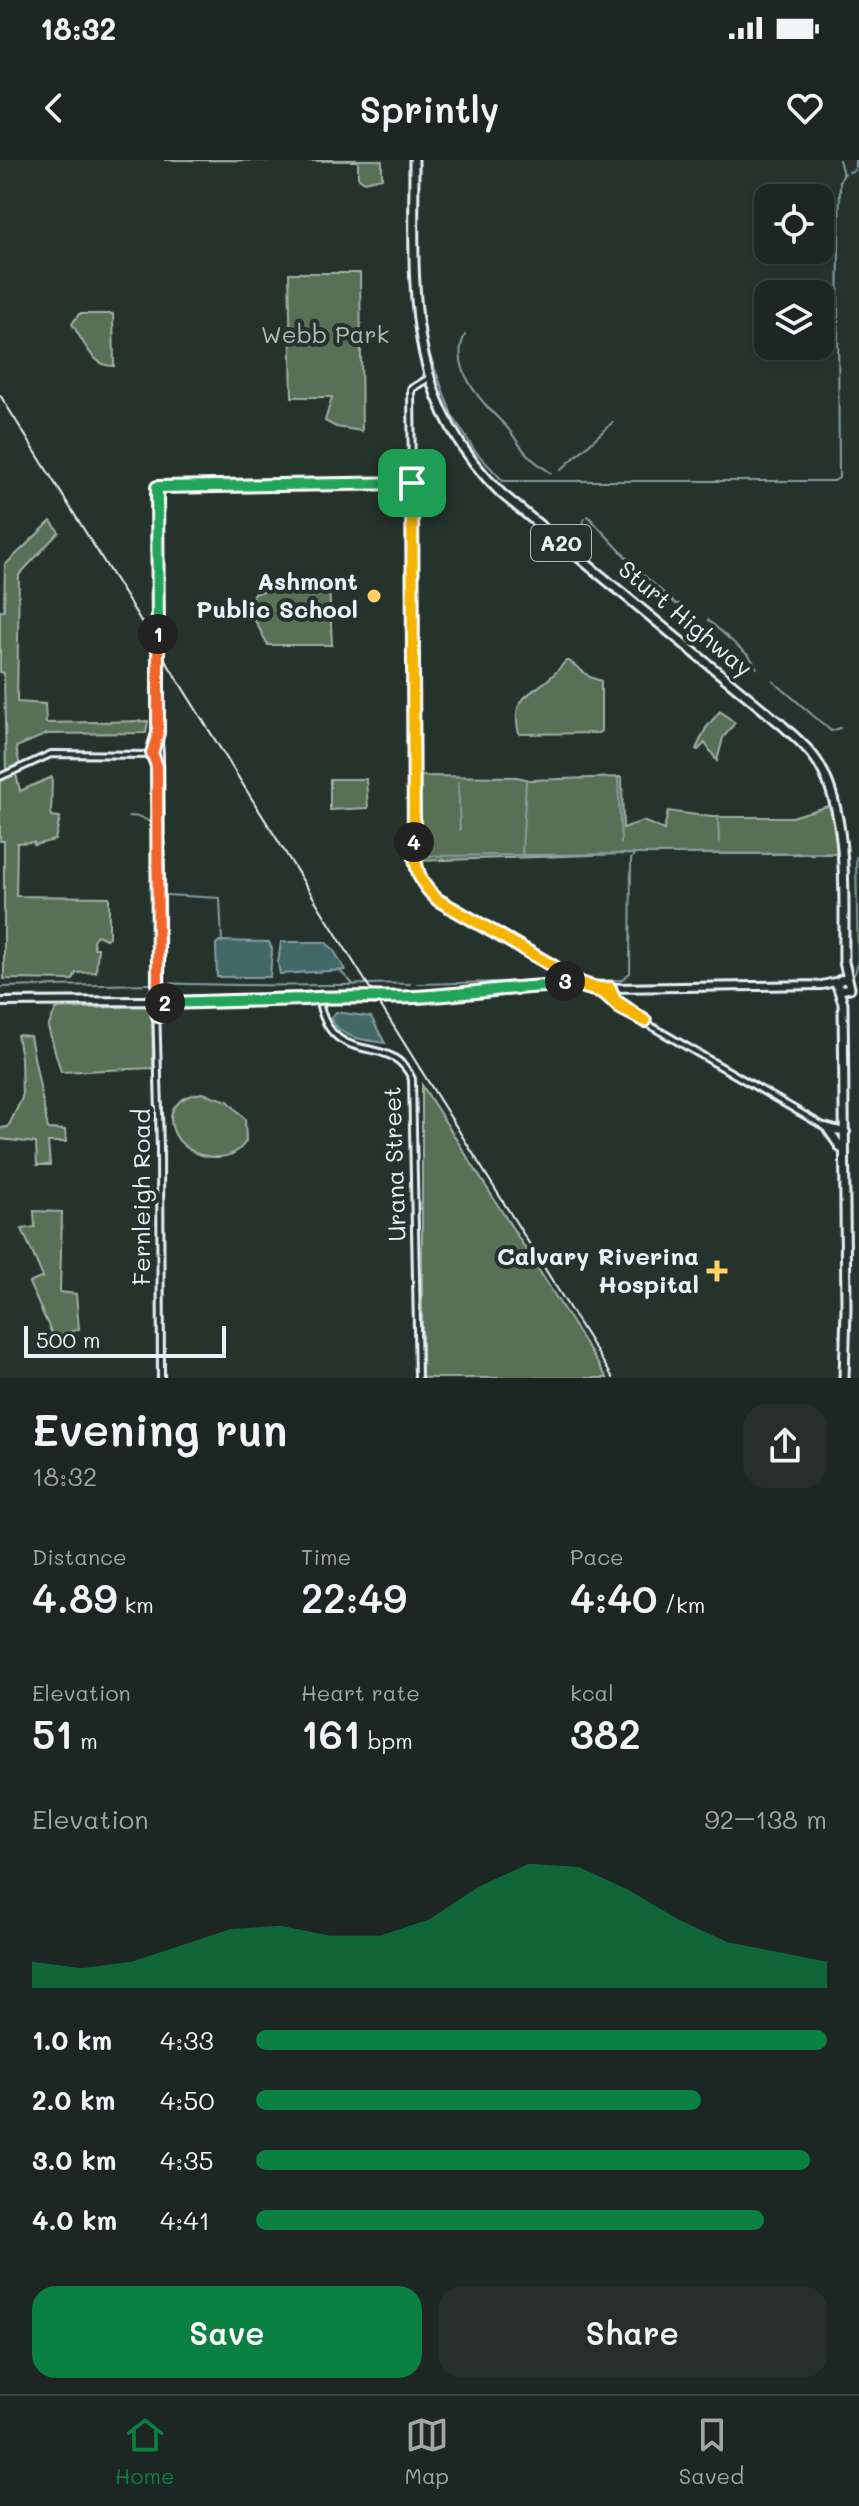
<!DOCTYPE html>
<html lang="en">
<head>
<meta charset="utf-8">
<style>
  :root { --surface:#1c2622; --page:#252e2a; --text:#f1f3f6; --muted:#a0a5a5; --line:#3a4340; --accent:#0b8043 }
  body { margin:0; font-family:Mali,sans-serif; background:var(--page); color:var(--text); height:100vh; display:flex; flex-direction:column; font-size:30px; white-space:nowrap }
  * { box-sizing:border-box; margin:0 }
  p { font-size:26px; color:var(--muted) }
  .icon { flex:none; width:44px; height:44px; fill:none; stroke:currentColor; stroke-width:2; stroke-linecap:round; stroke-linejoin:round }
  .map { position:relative; height:1218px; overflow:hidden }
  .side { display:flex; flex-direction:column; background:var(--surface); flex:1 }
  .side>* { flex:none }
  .buttons { position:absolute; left:754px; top:24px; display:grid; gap:16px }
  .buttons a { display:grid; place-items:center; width:80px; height:80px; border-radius:16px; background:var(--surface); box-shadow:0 2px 6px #0004,0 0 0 2px var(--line); font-size:40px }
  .scale { position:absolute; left:24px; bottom:20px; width:202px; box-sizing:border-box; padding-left:8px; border:4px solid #e8f1f8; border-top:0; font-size:22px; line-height:28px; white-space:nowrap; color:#e8f1f8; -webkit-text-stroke:6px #26332d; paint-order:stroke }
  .pin { position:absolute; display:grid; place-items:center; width:68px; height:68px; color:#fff; margin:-34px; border-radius:16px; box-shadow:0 4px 12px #0006 }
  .km { position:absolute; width:40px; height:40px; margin:-20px; border-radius:50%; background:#222; color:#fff; font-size:22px; line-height:40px; text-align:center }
  .round { display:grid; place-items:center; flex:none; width:84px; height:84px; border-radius:24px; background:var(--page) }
  .headline { display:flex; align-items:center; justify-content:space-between; height:136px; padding:0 32px }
  h1 { font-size:44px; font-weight:600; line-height:60px }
  .figures { display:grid; grid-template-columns:repeat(3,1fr); gap:12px; height:136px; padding:8px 32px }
  .figures div { display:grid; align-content:center }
  .figures b { font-size:40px; font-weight:600 }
  .figures small { font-size:22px; font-weight:400 }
  .figures p { font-size:22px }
  .chart { height:224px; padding:16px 32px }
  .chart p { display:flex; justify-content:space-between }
  .chart svg { width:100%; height:144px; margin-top:8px; fill:var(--accent); opacity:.7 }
  .button { display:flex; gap:16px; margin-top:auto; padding:16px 32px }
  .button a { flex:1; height:92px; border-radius:24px; background:var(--accent); color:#fff; font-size:32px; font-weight:600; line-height:92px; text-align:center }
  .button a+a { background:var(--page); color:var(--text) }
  ul { padding:0 32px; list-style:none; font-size:26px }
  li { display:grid; grid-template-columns:128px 96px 1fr; align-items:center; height:60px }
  li i { height:20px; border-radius:10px; background:var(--accent) }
  .status { display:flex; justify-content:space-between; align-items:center; height:56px; padding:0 40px; background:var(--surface); direction:ltr }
  .status svg { height:22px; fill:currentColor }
  header { display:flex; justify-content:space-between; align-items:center; height:104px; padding:0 32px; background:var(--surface); font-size:36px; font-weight:600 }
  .menu { display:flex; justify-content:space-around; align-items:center; height:112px; border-top:2px solid var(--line); background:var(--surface); font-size:22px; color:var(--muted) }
  .menu a { display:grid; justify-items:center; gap:4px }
  .menu .active { color:var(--accent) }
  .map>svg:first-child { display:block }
  .green { fill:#587055; stroke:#a0b0a6; stroke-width:2 }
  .water { fill:#436768; stroke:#859ea2; stroke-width:2 }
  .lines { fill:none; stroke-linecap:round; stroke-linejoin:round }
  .stream { stroke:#859ea2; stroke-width:2 }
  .minor-casing { stroke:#e8f1f8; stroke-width:10 }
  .major-casing { stroke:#e8f1f8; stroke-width:12 }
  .highway-casing { stroke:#e8f1f8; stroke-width:13 }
  .minor { stroke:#26332d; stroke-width:4 }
  .major { stroke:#26332d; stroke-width:6 }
  .highway { stroke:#26332d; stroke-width:7 }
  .rail { stroke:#e8f1f8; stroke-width:2 }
  .major-bridge-casing { stroke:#e8f1f8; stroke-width:12; stroke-linecap:butt }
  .major-bridge { stroke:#26332d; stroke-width:6 }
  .split-1-casing { stroke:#fff; stroke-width:16 }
  .split-2-casing { stroke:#fff; stroke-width:16 }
  .split-3-casing { stroke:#fff; stroke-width:16 }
  .split-4-casing { stroke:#fff; stroke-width:16 }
  .split-5-casing { stroke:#fff; stroke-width:16 }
  .split-1 { stroke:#22a559; stroke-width:10 }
  .split-2 { stroke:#f0652b; stroke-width:10 }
  .split-3 { stroke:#22a559; stroke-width:10 }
  .split-4 { stroke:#f5b400; stroke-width:10 }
  .split-5 { stroke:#f5b400; stroke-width:10 }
  .poi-dot { fill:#ffd166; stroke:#26332d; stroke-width:3 }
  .labels { text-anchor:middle; stroke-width:8; stroke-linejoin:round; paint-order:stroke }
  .shield { fill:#26332d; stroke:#aeb8bb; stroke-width:2 }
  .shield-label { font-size:22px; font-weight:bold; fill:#e8f1f8 }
  .park-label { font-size:24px; fill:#aebdb7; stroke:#26332d }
  .poi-label { font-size:24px; font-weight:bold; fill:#e8f1f8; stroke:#26332d; text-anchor:end }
  .street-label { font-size:24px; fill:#e8f1f8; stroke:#26332d }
</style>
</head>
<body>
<div class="status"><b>18:32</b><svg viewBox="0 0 49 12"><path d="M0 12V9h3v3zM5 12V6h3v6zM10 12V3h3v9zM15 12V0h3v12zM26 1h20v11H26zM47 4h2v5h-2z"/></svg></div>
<header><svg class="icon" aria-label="back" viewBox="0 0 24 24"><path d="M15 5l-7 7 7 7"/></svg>Sprintly<svg class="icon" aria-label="heart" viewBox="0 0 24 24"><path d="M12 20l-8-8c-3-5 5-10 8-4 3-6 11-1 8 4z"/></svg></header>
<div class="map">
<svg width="859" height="1218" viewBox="0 0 859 1218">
  <rect width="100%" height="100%" fill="#26332d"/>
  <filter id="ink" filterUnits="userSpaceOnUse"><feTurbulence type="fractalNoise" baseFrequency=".0125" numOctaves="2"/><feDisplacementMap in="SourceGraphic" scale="16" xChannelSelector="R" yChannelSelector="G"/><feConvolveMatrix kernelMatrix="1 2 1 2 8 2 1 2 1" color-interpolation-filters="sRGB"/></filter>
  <g filter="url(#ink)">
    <path class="green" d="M 164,0 L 376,0 L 382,1 L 382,18 L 364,22 L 358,17 L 358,1 Z
      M 289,113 L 360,113 L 362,271 L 336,267 L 325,261 L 332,237 L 292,237 Z
      M 79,154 L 113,154 L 114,206 C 92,207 83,180 72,164 Z
      M 51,361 L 59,372 L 19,415 L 17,542 L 45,544 L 46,563 L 148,561 L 146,573 L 47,574 L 16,587 L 20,607 L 15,610 L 20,631 L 52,617 L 51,656 L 60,657 L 55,680 L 34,685 L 34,682 L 17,683 L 16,736 L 109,737 L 109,777 L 106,779 L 97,775 L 93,780 L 94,788 L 98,788 L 96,812 L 76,813 L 73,820 L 4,819 L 4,681 L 0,681 L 0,617 L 6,614 L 4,513 L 0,512 L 0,451 L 4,451 L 5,405 Z
      M 329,425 L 332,485 L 268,485 L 251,453 L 253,434 L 285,426 Z
      M 566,501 L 569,501 L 590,517 L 601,521 L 601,571 L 598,573 L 519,574 C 510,536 529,537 552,516 C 557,512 561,506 566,501 Z
      M 720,551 L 735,563 L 723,578 L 717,601 L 705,583 L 698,590 L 696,589 L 706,568 Z
      M 414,616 L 517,617 L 530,620 L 622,617 L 623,668 L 643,661 L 664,670 L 668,651 L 711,657 L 792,657 L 831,645 L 838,694 L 621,694 L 417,701 Z
      M 330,619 L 366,619 L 368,648 L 330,650 Z
      M 148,846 L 152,849 L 153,908 L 61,912 L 48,867 L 56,849 Z
      M 17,875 L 30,876 L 48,969 L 65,970 L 66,982 L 48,982 L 50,1005 L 37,1005 L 36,983 L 0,979 L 0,968 L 8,967 L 22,938 L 21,898 Z
      M 422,925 L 607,1218 L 422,1218 Z
      M 203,933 L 228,941 L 245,959 L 246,981 C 240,991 231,996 220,997 C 171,1000 148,939 203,933 Z
      M 34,1051 L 62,1052 L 60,1132 L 76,1134 L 79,1169 L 54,1178 L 29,1123 L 43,1117 L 22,1069 L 35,1067 Z"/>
    <path class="water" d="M 219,781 L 269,782 L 272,789 L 270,817 L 217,817 L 216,784 Z
      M 281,782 L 325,782 L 333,789 L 345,810 L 280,814 L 278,803 Z
      M 336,852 L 371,857 L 385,883 C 366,880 339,879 331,858 Z"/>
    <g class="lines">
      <path class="stream" d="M 839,0 L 843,14
        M 849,12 L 855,10 L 855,0
        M 838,158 L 840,20 L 845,13
        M 465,175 C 448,207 482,243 504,264 C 512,272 518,284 526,293 C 533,301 542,307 551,313
        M 425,182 L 452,255 L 475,291 L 503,321 L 834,321 L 839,318 L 838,161
        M 561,310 L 613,262
        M 588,356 L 640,412 L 676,444 L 680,444
        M 571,384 L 583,370 L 584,359
        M 708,460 L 750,497 L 757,508
        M 773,521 L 777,525
        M 779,526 L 831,571 L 840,568
        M 618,619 L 621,684
        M 458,622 L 460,670
        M 129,656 L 141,657 L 153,664
        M 718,657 L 719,683
        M 522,693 L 526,621
        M 424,696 L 634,694
        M 153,725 L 153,622
        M 152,727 L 153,725 L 155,727
        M 166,735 L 220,738 L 222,782
        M 340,811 L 354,825
        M 854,815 L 858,804 L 856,697
        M 587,821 L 621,820 L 630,813 L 631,699 L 635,694 L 835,693
        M 162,823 C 218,825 274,826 330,825 C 358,825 382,822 410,824
        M 418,824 L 543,821
        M 0,827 L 152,824"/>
      <defs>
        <path id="minor" d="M 429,218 L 411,229 L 416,707 L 424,725 L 438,740 L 562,813
          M152 593a4 4 0 1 1 8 0a4 4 0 1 1-8 0Z
          M 160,592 L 158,573 L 157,327 L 412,323
          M 160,594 L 161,835
          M 154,596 L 157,607
          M 0,617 L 51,594 L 153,595
          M 157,692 L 158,807
          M 550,807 L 556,815
          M 605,834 L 620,848 L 832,971 L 847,972 L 825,966
          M 611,834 L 618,842 L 640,857
          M 319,842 C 334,912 390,869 412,919 L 418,1218
          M 156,844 L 160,989 L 161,1218"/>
        <path id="major" d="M555.5 818a4.5 4.5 0 1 1 9 0a4.5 4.5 0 1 1-9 0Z
          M 563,821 L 604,833
          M604 831a4 4 0 1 1 8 0a4 4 0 1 1-8 0Z
          M 610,828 L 822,825 L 839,821
          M 321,836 L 324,838 L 322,843 L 318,840 Z
          M 324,838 L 373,839
          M 380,839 L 546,826 L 559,822
          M 148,840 L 159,836 L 162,839 L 162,843 L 156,844 L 155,838
          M 0,842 L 144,841 L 155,843
          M 162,843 L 318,837"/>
        <path id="highway" d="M 414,0 C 414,127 403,239 502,334 L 782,565 C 796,578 811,590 820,606 C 850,658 843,743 844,802 L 848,819
          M 840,830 L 850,828 L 848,819 L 840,820 L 837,825 L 843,843 L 846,1148 L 844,1218
          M 828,969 L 841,988"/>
      </defs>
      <use href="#minor" class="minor-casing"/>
      <use href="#major" class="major-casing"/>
      <use href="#highway" class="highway-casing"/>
      <use href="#minor" class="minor"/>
      <use href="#major" class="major"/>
      <use href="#highway" class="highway"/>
      <path class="rail" d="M 0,235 L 613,1218"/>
      <defs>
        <path id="major-bridge" d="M 373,839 L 380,839"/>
      </defs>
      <use href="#major-bridge" class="major-bridge-casing"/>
      <use href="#major-bridge" class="major-bridge"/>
    </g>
  </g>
  <g class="lines" filter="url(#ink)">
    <defs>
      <path id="split-1" d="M 158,474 L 157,327 L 412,323"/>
      <path id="split-2" d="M 158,474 L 158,573 L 152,593 L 157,606 L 158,828 L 154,841 L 158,856 L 160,844 L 165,843"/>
      <path id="split-3" d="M 165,843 L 304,839 C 339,835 378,839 415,837 C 459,835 502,828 546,826 L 565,821"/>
      <path id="split-4" d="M 414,682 C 414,706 419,724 438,740 L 553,806 C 570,818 588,830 610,828 L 615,840 L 645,861 L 620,848 L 604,833 L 565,821"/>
      <path id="split-5" d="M 412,323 L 414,682"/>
    </defs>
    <use href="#split-1" class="split-1-casing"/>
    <use href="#split-2" class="split-2-casing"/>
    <use href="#split-3" class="split-3-casing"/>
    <use href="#split-4" class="split-4-casing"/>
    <use href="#split-5" class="split-5-casing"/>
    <use href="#split-1" class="split-1"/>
    <use href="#split-2" class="split-2"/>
    <use href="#split-3" class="split-3"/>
    <use href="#split-4" class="split-4"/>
    <use href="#split-5" class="split-5"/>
  </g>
  <g class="poi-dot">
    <circle cx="374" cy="436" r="8"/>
    <path d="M713 1099h8v8h8v8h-8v8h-8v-8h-8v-8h8z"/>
  </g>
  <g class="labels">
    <rect class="shield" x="531" y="365" width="60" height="36" rx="6"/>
    <g class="shield-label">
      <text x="561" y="391">A20</text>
    </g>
    <g class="park-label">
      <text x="325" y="183">Webb Park</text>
    </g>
    <g class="poi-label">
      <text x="358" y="430">Ashmont<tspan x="358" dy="28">Public School</tspan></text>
      <text x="699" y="1105">Calvary Riverina<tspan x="699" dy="28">Hospital</tspan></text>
    </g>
    <g class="street-label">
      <text transform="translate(685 459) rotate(40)" y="8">Sturt Highway</text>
      <text transform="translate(395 1004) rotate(-92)" y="8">Urana Street</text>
      <text transform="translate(142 1037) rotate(-90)" y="8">Fernleigh Road</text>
    </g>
  </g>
</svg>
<div class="buttons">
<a><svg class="icon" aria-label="locate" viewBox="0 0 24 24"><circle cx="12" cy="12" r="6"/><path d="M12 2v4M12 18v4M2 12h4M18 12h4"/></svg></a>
<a><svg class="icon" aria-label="layers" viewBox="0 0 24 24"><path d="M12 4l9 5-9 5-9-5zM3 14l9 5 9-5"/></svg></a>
</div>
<div class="scale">500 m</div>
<div class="pin" style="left:412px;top:323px;background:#1e9e55"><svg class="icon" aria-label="arrive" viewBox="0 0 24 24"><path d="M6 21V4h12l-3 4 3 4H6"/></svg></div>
<b class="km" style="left:158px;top:474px">1</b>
<b class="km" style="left:165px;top:843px">2</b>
<b class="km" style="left:565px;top:821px">3</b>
<b class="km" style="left:414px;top:682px">4</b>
</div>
<section class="side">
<div class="headline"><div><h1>Evening run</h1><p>18:32</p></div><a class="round"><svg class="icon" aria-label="share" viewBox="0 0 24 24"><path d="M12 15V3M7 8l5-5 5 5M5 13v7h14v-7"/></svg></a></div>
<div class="figures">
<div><p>Distance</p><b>4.89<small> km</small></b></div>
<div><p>Time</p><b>22:49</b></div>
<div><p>Pace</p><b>4:40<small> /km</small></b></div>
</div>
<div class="figures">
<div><p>Elevation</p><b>51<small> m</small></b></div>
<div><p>Heart rate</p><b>161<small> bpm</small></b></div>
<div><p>kcal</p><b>382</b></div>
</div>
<div class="chart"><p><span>Elevation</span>92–138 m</p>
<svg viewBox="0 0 160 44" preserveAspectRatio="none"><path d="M0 44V36L10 38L20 36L30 31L40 26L50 25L60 28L70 28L80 23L90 13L100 6L110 7L120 14L130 23L140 30L150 33L160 36V44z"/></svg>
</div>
<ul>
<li><b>1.0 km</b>4:33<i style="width:100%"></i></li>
<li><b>2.0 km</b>4:50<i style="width:78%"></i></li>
<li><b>3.0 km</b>4:35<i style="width:97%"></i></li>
<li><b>4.0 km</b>4:41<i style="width:89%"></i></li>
</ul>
<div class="button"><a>Save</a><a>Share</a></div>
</section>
<nav class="menu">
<a class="active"><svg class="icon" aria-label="home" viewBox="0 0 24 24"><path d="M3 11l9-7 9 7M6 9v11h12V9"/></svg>Home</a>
<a><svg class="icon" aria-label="map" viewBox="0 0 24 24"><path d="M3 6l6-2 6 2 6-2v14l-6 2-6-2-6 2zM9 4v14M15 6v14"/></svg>Map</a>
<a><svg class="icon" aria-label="saved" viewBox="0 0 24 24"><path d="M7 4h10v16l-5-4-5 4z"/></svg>Saved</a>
</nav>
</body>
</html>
